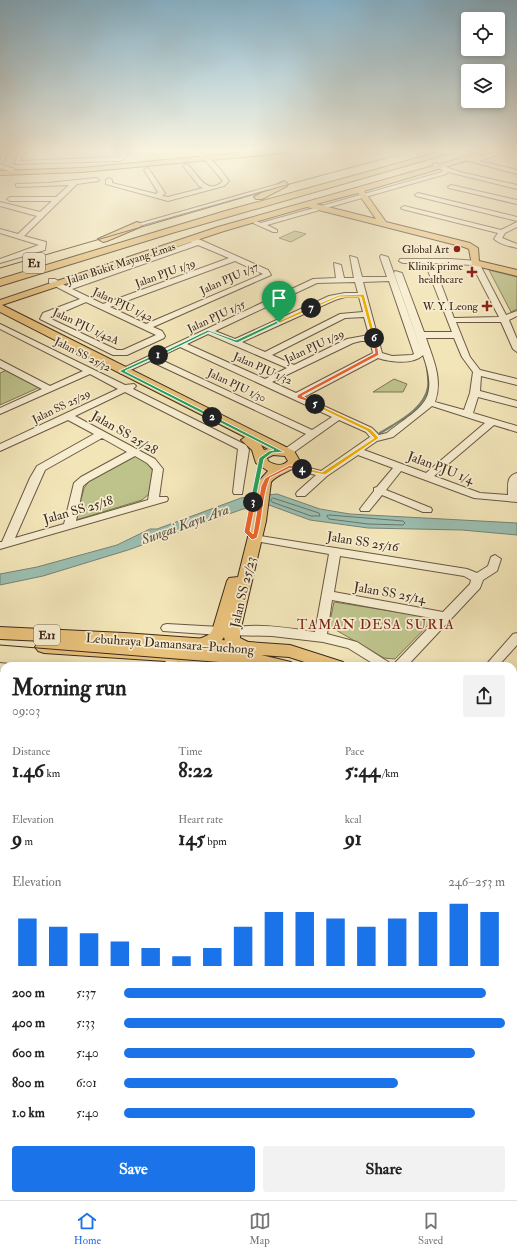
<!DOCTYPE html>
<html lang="en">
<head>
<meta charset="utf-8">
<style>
  :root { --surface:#fff; --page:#f2f2f2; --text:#222; --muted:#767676; --line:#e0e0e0; --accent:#1a73e8 }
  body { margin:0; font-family:"IM FELL Double Pica",serif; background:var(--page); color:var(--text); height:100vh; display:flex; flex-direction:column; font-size:15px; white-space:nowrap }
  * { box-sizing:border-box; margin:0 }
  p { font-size:13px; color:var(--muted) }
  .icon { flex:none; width:22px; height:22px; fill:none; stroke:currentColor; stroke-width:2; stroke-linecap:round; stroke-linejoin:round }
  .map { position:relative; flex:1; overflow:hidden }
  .side { position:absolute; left:0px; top:662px; width:517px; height:538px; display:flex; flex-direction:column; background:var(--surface); border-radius:12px 12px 0 0; box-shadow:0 2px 6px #0003 }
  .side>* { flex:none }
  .fabs { position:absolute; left:461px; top:12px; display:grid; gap:8px }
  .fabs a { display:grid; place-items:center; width:44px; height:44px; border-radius:4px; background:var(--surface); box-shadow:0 2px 6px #0003; font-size:20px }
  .pin { position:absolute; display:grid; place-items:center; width:34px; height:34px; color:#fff; margin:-41px -17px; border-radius:50% 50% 50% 0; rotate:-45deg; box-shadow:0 0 4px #0007 }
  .pin .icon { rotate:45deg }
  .km { position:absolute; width:20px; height:20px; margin:-10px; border-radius:50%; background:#222; color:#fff; font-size:11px; line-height:20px; text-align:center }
  .round { display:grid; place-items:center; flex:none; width:42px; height:42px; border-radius:4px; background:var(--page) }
  .headline { display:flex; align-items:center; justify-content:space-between; height:68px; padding:0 12px }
  h1 { font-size:22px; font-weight:700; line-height:30px }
  .metrics { display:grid; grid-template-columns:repeat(3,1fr); gap:6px; height:68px; padding:4px 12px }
  .metrics div { display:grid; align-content:center }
  .metrics b { font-size:20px; font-weight:700 }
  .metrics small { font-size:11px; font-weight:400 }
  .metrics p { font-size:11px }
  .chart { height:112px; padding:8px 12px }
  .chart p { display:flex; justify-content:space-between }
  .chart svg { width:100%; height:72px; margin-top:4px; stroke:var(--accent); stroke-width:6 }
  .cta { display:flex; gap:8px; margin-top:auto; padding:8px 12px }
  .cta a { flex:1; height:46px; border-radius:4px; background:var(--accent); color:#fff; font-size:16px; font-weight:700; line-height:46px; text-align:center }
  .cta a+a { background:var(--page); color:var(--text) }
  ul { padding:0 12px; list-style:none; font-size:13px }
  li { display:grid; grid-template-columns:64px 48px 1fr; align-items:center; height:30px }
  li i { height:10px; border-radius:5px; background:var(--accent) }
  .menu { display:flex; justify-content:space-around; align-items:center; height:56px; border-top:1px solid var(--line); background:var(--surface); font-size:11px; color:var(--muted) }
  .menu a { display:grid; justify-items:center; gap:2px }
  .menu .on { color:var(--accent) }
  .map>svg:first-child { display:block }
  .green { fill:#bec38c; stroke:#7e7654 }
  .water { fill:#9bbfb2; stroke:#768376 }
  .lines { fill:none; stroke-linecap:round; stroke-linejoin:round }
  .shore { stroke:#6c7468; stroke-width:1 }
  .stream-far1 { stroke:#768376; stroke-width:2 }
  .stream { stroke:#768376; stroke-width:2.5 }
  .minor-casing { stroke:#6b5844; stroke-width:2 }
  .major-casing { stroke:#3e291d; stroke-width:2 }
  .highway-casing { stroke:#3e291d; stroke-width:2 }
  .minor { fill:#f7eed1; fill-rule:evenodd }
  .major { fill:#e9c27c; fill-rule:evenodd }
  .highway { fill:#e9c27c; fill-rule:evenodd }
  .tram { stroke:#3e291d; stroke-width:1 }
  .split-1 { fill:#22a559; stroke:#fff }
  .split-2 { fill:#22a559; stroke:#fff }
  .split-3 { fill:#22a559; stroke:#fff }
  .split-4 { fill:#f0652b; stroke:#fff }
  .split-5 { fill:#f5b400; stroke:#fff }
  .split-6 { fill:#f0652b; stroke:#fff }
  .split-7 { fill:#f5b400; stroke:#fff }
  .split-8 { fill:#f5b400; stroke:#fff }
  .poi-dot { fill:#8f2418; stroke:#f7eed1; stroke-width:1.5 }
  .labels { text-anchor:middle; stroke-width:3.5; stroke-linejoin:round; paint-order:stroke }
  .far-poi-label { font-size:11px; fill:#3e291d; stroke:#f7eed1; text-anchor:end }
  .far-street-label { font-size:11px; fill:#3e291d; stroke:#f7eed1 }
  .shield { fill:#f7eed1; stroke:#766453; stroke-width:1 }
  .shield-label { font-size:12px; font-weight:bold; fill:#3e291d }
  .street-label { font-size:13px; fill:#3e291d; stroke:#f7eed1 }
  .water-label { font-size:14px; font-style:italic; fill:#554e42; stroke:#f7eed1 }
  .neighbourhood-label { font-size:14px; letter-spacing:1px; fill:#7a1f14; stroke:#f7eed1 }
</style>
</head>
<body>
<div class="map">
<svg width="517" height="1200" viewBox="0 0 517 1200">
  <rect width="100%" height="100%" fill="#f2e5b8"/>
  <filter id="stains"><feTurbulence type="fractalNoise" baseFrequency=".005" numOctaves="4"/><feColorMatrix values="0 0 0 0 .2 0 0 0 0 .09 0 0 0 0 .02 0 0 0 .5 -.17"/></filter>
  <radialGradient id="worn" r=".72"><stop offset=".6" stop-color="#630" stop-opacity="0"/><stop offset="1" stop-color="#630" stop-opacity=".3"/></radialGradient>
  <path class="green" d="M 295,231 L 306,234 L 291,242 L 279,238 Z
    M 489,270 L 517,277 L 517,309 L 511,312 Z
    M 7,370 L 40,387 L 0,405 L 0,373 Z
    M 394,379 L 407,384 L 403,392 L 373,392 Z
    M 135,456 L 147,463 L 153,471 L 149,494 L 142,500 L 76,520 L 84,488 L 90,480 Z
    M 334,602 L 435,618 L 395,659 L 384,658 L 329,626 Z
    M 0,729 L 4,730 L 4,785 L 0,788 Z
    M 258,1196 L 299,1196 L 304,1200 L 255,1200 Z"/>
  <path class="water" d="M 277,494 L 320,509 L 350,514 L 517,523 L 517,535 L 462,530 L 368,528 L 310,520 L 269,505 L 243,509 L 128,550 L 43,576 L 0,585 L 0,574 L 37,567 L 117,545 L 150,529 L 157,529 L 241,498 Z"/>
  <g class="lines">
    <path class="shore" d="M 273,498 L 319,513 L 320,516 L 311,516 L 272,502 L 271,500 Z
      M 329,515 L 403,521 L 405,523 L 403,525 L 368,524 L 329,519 L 327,516 Z"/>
    <path class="stream-far1" d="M 390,427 C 405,418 425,406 428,387 C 429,380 427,372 427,365"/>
    <path class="stream" d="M 380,433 L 392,426"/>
    <defs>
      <path id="minor" d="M 2,151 L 8,151 L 3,162 L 0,164 Z
        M 20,151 L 26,151 L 20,161 L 119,157 L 121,155 L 116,151 L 123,151 L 128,155 L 121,161 L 14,164 Z
        M 193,151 C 208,151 221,170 229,181 L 224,186 L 168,201 L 106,184 L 106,180 L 109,178 L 112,180 L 112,183 L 156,194 L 158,192 L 144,170 L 147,168 L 149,169 L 165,193 L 162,196 L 168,197 L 203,188 L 199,186 L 184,167 L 183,166 L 186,164 C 197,170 205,198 223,181 L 206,161 Z
        M 500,151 L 510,151 L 479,161 L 517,170 L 517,174 L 458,158 L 461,156 L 472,159 Z
        M 435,163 L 460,172 L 517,185 L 517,189 L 448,172 L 446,174 L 267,225 L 277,230 L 277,232 L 273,232 L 253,223 L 256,221 L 261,223 L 442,172 L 443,170 L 433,166 L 433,164 Z
        M 0,164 L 14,169 L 15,170 L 12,172 L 0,168 Z
        M 96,178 L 99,180 L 98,181 L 77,184 L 24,236 L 46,242 L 45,250 L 0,263 L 0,259 L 39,245 L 0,233 L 0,229 L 18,234 L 37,216 L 0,206 L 0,202 L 40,212 L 52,201 L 10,201 L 7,199 L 10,197 L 56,197 L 69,185 L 18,187 L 16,186 L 16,184 L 48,183 Z
        M 282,183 L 287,184 L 139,226 L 134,225 Z
        M 451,185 L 517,200 L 517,204 L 449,188 L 448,187 Z
        M 418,193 L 517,217 L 517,221 L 416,196 L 415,195 Z
        M 404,206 L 501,230 L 517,222 L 517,227 L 505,233 L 502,238 L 517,244 L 517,248 C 509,246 501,245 494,239 L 498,233 L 402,209 L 401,208 Z
        M 188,237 L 194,237 L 268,270 L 271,275 L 153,327 L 162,331 L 165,336 L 164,338 L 127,355 L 113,355 L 40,319 L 43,313 L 80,299 L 49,283 L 49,279 L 55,279 L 66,286 L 192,242 L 188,241 ZM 198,245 L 229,258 L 103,304 L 72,289 ZM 235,261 L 263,274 L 146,324 L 110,307 ZM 86,302 L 156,335 L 123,350 L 117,350 L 49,318 Z
        M 381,255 L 388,257 L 423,355 L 394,273 L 395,271 L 402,273 L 424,332 L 452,332 L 425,263 L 403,263 L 399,261 L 400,259 L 450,259 L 478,261 L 506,315 L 517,311 L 517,316 L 509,320 L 517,339 L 517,352 L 513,349 L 501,322 L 456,322 L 470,357 L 480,370 L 517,379 L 517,385 L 481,376 L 480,391 L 517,401 L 517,407 L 478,397 L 473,413 L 517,426 L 517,432 L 494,425 L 434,476 L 480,493 L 508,495 C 508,486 506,476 517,473 L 517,502 L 474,498 L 401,471 L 386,490 L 431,508 L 432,510 L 431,512 L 423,512 L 382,495 L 369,511 L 361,511 L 360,509 L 374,491 L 374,488 L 377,487 L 393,468 L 358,455 L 327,476 L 305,496 L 297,496 L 296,494 L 297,492 L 316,475 L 286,468 L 285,466 L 286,464 L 290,463 L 321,471 L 370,437 L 366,432 L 339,420 L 290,455 L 282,455 L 281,453 L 282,451 L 306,434 L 150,361 L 124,373 L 121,374 L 117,371 L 313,279 L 336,278 L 334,263 L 341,265 L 344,278 L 354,278 L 350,256 L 357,258 L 362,277 L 387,277 L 380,257 ZM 433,263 L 472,265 L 499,317 L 454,318 ZM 389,281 L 414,354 L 412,355 L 392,356 L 382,353 L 363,282 ZM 355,282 L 358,293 L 345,293 L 329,296 L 235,339 L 215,331 L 317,283 ZM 345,297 L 359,297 L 363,312 L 340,314 L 265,352 L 242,342 L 335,300 ZM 364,317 L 369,335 L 347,339 L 294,365 L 272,355 L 345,318 ZM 208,334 L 287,368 L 265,379 L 187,344 ZM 426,338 L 454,338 L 462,357 L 473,372 L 470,393 L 464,410 L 435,402 C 443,379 433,359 426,338 ZM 361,341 L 370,341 L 373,353 L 296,393 L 272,382 L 353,343 ZM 180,347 L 332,417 L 312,430 L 157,358 ZM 423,355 C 440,403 421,406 387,433 L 379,435 L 372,428 L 304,397 L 378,358 C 390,362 413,365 423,355 ZM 432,406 L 485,423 L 426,473 L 364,450 L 377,441 L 393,437 Z
        M 0,324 L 125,385 L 134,384 L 136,386 L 133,389 L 246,445 L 249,450 L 242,494 L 234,494 L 233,492 L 238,449 L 125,392 L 75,416 L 155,459 L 163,469 L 159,497 L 167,497 L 168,499 L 167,501 L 0,549 L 0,542 L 2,542 L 30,478 L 37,466 L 94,434 L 68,420 L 0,451 L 0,444 L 118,389 L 90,374 L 0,414 L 0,408 L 42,389 L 0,367 L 0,360 L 50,386 L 83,371 L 0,329 ZM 102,438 L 127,452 L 81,477 L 74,483 L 64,524 L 15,538 L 45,470 ZM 135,456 L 147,463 L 153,469 L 148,500 L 76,521 L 83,486 L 89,481 Z
        M 254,535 L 467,569 L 477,573 L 488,566 L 491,557 L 495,555 L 501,559 L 497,571 L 483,580 L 480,588 L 407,666 L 377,666 L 348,648 L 323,642 L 272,636 L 228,635 L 226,632 L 228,629 C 254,622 288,628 315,632 L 329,554 L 250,540 L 248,538 ZM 340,556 L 464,576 L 471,580 L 470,584 L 443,612 L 334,592 ZM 332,600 L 437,619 L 393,665 L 357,642 L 327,634 Z
        M 167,624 L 220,627 L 224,628 L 226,631 L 224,634 L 220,635 L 163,631 L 161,628 L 163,625 Z
        M 517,633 L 517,645 L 498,666 L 485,666 L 513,634 Z
        M 172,651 L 177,652 L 178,655 L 177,666 L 165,666 L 167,652 Z
        M 0,663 L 9,664 L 10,666 L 4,666 L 4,671 L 0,671 Z
        M 0,721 L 4,722 L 4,732 L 0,731 Z
        M 513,738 L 517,739 L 517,750 L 513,749 Z
        M 4,789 L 4,802 L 0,804 L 0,791 Z
        M 0,822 L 4,823 L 4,837 L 0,836 Z
        M 4,892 L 4,908 L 0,909 L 0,894 Z
        M 513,1039 L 517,1041 L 517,1060 L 513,1058 Z
        M 0,1070 L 4,1071 L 4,1091 L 0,1090 Z
        M 513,1172 L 517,1174 L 517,1195 L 513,1193 Z
        M 52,1196 L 74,1196 L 72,1200 L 50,1200 Z
        M 115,1196 L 137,1196 L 139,1200 L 117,1200 Z
        M 240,1196 L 261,1196 L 259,1200 L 238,1200 Z
        M 304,1196 L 327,1196 L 329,1200 L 306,1200 Z"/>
      <path id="major" d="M 259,151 L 289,151 L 285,153 L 82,172 L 0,175 L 0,171 L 82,168 Z
        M 486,151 L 499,151 L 364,191 L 386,222 L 470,243 L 478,248 L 479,261 L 517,270 L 517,276 L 472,265 L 469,249 L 464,247 L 307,207 L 224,231 L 2,305 L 294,451 L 300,461 C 292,473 280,472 271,482 L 266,521 L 240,632 L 240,638 L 250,643 L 252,647 L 250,651 C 241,653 234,649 226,645 L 224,637 C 219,646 204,652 193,649 L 191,645 C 196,637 207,639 212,631 L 227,581 L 229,578 L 238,577 L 252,521 L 259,481 L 268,471 L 256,463 L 252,450 L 241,440 L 245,437 L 0,312 L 0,300 L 218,227 ZM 358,193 L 376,219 L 316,204 ZM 261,445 L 268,449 L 264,450 ZM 273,455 L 285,456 L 288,461 C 282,467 274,465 268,461 L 267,458 Z"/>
      <path id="highway" d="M 443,151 L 457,151 L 172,233 L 0,286 L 0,279 L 222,212 Z
        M 284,181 L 288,184 L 287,186 L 262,199 L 256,199 L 254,197 Z
        M 137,222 L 140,223 L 142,225 L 140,227 L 107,241 L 103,242 L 98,239 Z
        M 0,627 L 124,633 L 290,645 L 343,662 L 346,666 L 317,666 L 289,657 L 261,655 L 291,662 L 294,666 L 241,666 L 44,653 L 38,651 L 35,647 L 38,643 L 44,641 L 0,639 Z
        M 513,760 L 517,762 L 517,779 L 513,778 Z
        M 513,783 L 517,784 L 517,802 L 513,801 Z"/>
    </defs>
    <use href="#minor" class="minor-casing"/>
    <use href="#major" class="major-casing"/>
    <use href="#highway" class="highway-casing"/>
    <use href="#minor" class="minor"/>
    <use href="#major" class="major"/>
    <use href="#highway" class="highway"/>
    <path class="tram" d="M 0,268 L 297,182 L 412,151
      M 0,645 L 263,666
      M 513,821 L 517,824"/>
  </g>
  <linearGradient id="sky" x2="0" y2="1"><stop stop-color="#89b8d2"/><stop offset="0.47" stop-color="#f9f3df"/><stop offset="1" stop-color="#f9f3df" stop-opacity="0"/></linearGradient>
  <rect width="517" height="319" fill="url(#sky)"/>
  <path class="split-1" d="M 277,321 L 281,322 L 237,343 L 209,332 L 160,356 L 156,355 L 208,330 L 236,340 Z"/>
  <path class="split-2" d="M 156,354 L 160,355 L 125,371 L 214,416 L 214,418 L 211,418 L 119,371 Z"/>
  <path class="split-3" d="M 212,415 L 284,452 L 272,453 L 264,459 L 255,503 L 250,502 L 259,458 L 269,451 L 274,450 L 211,418 Z"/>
  <path class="split-4" d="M 290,465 L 305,469 L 302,471 L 290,468 L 270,478 C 262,497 263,519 257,538 L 252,540 L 244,532 L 250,502 L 253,500 L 256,502 L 250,531 L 253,534 L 261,486 L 265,478 Z"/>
  <path class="split-5" d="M 315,403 L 371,429 L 379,438 L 325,475 L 300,470 L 302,467 L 322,472 L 374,438 L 367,431 L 313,405 Z"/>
  <path class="split-6" d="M 372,337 L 376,338 L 379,355 L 302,396 L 317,403 L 317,405 L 297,398 L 297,395 L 375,353 Z"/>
  <path class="split-7" d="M 364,294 L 376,338 L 374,339 L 372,338 L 361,297 L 339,297 L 312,309 L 308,308 L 339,295 Z"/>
  <path class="split-8" d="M 311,306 L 312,309 L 280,323 L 277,322 Z"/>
  <g class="poi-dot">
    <circle cx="457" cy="249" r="4"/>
    <path d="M470 266h4v4h4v4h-4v4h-4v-4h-4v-4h4z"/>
    <path d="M485 300h4v4h4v4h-4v4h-4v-4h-4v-4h4z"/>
  </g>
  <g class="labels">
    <g class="far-poi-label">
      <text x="449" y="253">Global Art</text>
      <text x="463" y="270">Klinik prime<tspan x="463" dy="13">healthcare</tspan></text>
      <text x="478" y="310">W. Y. Leong</text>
    </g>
    <g class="far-street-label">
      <text transform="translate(121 263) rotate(-18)" y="4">Jalan Bukit Mayang Emas</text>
      <text transform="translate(165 273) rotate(-20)" y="4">Jalan PJU 1/39</text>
      <text transform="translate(229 278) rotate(-24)" y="4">Jalan PJU 1/37</text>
      <text transform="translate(123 304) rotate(25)" y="4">Jalan PJU 1/42</text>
      <text transform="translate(216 316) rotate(-25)" y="4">Jalan PJU 1/35</text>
      <text transform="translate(86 326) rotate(25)" y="4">Jalan PJU 1/42A</text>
      <text transform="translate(314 346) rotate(-25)" y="4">Jalan PJU 1/29</text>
      <text transform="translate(83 354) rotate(27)" y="4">Jalan SS 25/32</text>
      <text transform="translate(263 368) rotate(24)" y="4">Jalan PJU 1/32</text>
      <text transform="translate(237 385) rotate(25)" y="4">Jalan PJU 1/30</text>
      <text transform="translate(61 406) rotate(-26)" y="4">Jalan SS 25/29</text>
    </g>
    <g class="shield">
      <rect x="23" y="253" width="22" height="20" rx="3"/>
      <rect x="34" y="625" width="26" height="20" rx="3"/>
    </g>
    <g class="shield-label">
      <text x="34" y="267">E1</text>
      <text x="47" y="639">E11</text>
    </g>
    <g class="street-label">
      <text transform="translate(125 432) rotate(30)" y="5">Jalan SS 25/28</text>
      <text transform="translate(441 467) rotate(21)" y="5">Jalan PJU 1/4</text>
      <text transform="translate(78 509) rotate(-16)" y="5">Jalan SS 25/18</text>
      <text transform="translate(363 541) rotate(9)" y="5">Jalan SS 25/16</text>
      <text transform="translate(242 592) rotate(-77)" y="5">Jalan SS 25/23</text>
      <text transform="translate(390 592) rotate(10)" y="5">Jalan SS 25/14</text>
      <text transform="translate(170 643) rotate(4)" y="5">Lebuhraya Damansara–Puchong</text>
    </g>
    <g class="water-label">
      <text transform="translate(185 524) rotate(-20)" y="5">Sungai Kayu Ara</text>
    </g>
    <g class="neighbourhood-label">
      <text x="376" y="629">TAMAN DESA SURIA</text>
    </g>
  </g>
  <rect width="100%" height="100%" filter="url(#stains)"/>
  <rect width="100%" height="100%" fill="url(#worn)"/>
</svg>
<div class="fabs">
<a><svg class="icon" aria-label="locate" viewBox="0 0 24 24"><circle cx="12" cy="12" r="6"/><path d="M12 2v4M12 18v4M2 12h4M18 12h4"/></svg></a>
<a><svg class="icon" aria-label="layers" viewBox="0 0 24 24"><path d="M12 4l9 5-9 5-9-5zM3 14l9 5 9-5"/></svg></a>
</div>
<div class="pin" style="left:279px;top:322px;background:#1e9e55"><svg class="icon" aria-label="arrive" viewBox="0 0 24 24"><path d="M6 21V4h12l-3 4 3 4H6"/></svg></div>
<b class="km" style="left:158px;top:355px">1</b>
<b class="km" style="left:212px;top:417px">2</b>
<b class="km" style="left:253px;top:502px">3</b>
<b class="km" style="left:302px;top:469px">4</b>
<b class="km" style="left:315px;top:404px">5</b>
<b class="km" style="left:374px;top:338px">6</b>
<b class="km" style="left:311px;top:308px">7</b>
<section class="side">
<div class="headline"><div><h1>Morning run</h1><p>09:03</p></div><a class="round"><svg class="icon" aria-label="share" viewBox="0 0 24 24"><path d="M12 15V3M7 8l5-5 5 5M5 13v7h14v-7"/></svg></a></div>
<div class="metrics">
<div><p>Distance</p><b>1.46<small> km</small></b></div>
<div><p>Time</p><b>8:22</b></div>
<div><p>Pace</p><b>5:44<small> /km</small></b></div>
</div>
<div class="metrics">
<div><p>Elevation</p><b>9<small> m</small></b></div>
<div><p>Heart rate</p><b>145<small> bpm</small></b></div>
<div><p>kcal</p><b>91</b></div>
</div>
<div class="chart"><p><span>Elevation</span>246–253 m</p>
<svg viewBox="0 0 160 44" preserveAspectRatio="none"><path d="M5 44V15M15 44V20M25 44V24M35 44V29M45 44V33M55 44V38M65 44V33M75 44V20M85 44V11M95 44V11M105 44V15M115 44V20M125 44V15M135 44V11M145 44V6M155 44V11"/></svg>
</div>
<ul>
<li><b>200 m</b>5:37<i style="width:95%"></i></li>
<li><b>400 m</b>5:33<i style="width:100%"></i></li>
<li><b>600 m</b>5:40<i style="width:92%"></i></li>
<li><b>800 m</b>6:01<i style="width:72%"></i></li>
<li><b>1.0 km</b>5:40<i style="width:92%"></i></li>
</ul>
<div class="cta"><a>Save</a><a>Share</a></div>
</section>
</div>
<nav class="menu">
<a class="on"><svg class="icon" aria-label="home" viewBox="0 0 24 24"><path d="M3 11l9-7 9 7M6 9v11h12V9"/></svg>Home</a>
<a><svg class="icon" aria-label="map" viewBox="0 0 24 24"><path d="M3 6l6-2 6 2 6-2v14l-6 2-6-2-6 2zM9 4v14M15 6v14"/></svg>Map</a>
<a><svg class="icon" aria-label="saved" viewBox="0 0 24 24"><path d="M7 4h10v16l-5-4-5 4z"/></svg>Saved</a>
</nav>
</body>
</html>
